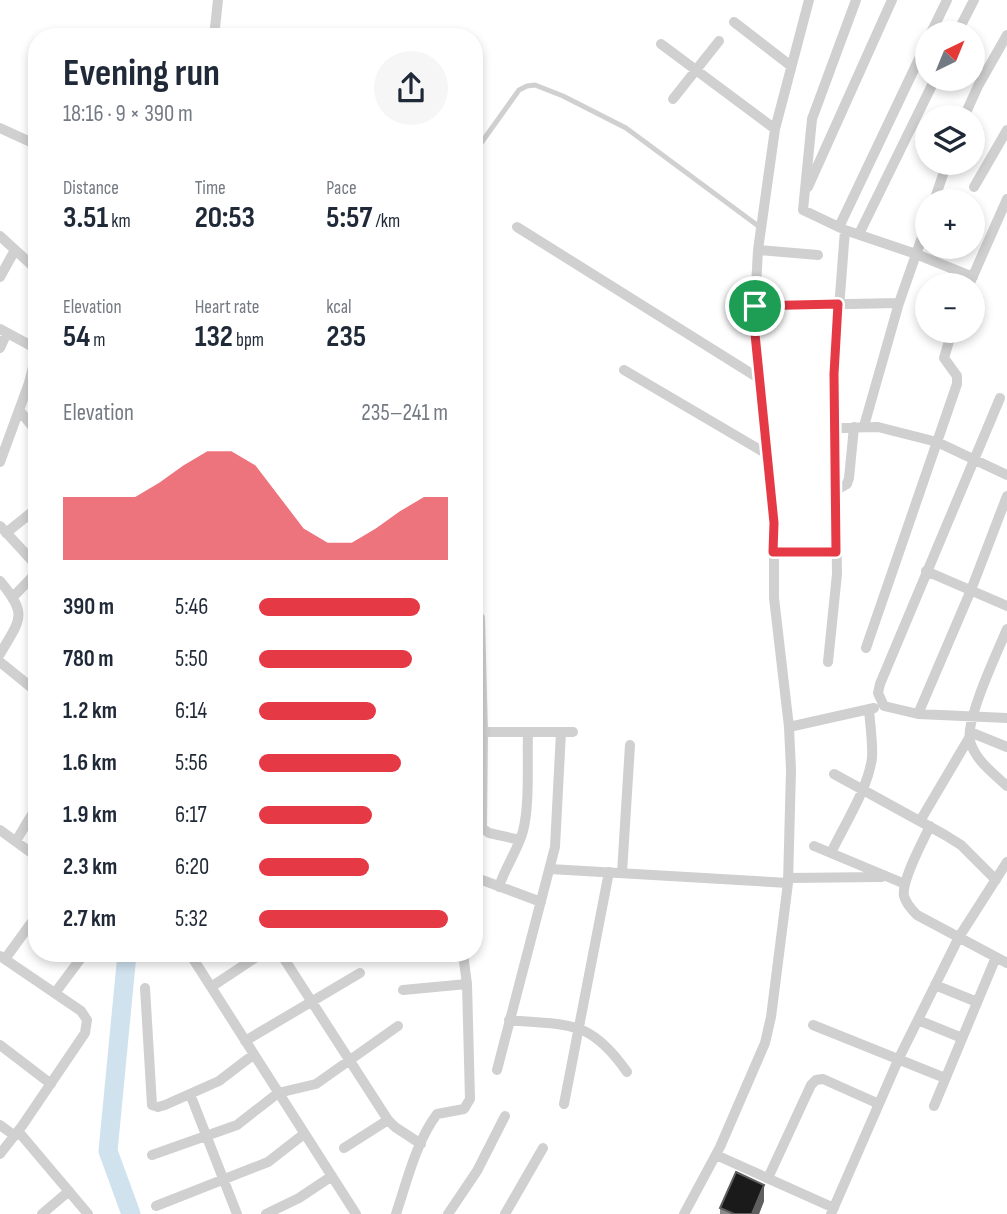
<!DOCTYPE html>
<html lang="en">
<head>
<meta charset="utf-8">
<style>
  :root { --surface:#fff; --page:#f6f6f7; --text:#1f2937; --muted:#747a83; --accent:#e63946 }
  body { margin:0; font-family:"Sofia Sans Condensed",sans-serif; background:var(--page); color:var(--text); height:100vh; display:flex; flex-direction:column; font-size:26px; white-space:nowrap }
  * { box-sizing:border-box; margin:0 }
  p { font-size:23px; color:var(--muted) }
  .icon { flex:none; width:38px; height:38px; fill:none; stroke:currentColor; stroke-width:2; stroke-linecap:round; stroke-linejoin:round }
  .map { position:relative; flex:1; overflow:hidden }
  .panel { position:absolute; left:28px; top:28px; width:455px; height:934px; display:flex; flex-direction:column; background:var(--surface); border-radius:28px; box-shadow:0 4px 10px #0003 }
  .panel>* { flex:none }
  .needle { width:46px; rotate:43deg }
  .controls { position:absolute; left:915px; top:21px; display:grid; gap:14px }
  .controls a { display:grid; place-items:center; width:70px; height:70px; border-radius:50%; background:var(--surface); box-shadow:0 4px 10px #0003; font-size:35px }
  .pin { position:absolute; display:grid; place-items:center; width:60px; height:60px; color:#fff; margin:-30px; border:4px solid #fff; border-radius:50%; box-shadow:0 2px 7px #0007 }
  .round { display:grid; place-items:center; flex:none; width:74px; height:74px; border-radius:37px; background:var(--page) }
  .head { display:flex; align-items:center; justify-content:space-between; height:119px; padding:0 35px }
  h1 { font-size:38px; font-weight:700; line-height:52px }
  .figures { display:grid; grid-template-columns:repeat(3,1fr); gap:10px; height:119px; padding:7px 35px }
  .figures div { display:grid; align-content:center }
  .figures b { font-size:30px; font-weight:700 }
  .figures small { font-size:19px; font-weight:400 }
  .figures p { font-size:19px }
  .chart { height:196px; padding:14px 35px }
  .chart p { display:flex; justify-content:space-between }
  .chart svg { width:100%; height:126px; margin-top:7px; fill:var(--accent); opacity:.7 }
  ul { padding:0 35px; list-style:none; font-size:23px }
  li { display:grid; grid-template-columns:112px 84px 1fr; align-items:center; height:52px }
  li i { height:18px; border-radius:9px; background:var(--accent) }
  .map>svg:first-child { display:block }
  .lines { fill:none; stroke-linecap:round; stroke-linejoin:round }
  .river { stroke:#cfe2ee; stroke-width:19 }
  .lane { stroke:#d0d0d0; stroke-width:5 }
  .street { stroke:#d0d0d0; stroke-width:10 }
  .wall { fill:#8c8c8c }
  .shaded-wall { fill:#5f5f5f }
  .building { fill:#1a1a1a; stroke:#5f5f5f; stroke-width:2 }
  .route-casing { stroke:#fff; stroke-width:14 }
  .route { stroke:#e63946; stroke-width:9 }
</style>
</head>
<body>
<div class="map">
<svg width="1007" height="1214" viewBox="0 0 1007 1214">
  <rect width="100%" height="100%" fill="#fff"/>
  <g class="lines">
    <path class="river" d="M 127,954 L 108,1151 L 131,1214"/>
    <path class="lane" d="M 474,153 L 519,90 L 527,86 L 535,85 L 563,96 L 626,128 L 761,228"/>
    <path class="street" d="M 856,0 L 812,119 L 803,210 L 845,230 L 916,254 L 973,277
      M 734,22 L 791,66
      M 931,33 L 947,0
      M 957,33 L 974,0
      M 214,37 L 218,0
      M 661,44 L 775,129
      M 673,99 L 719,41
      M 964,117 L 978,86 L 1007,35
      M 0,128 L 37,145
      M 808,187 L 892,0
      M 974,187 L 1007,130
      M 934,201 L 947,163
      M 517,227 L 760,379
      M 839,227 L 928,40
      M 859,234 L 935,79
      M 0,236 L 37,270
      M 758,250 L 818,255
      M 0,277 L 15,250
      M 969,285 L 1007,199
      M 755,306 L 899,303
      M 0,329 L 37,349
      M 0,348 L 7,333
      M 624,370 L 767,454
      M 1000,398 L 880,684 L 878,693 L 884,706 L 918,714 L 1007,718
      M 19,410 L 37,432
      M 864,426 L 899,303 L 928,220
      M 834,428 L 878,427 L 937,442 L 1007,475
      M 0,462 L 29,383 L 37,351
      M 835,491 L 847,484 L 849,478 L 854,427
      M 0,526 L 37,566
      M 6,533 L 37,508
      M 773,552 L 836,552
      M 926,571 L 1007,606
      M 0,581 C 28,615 21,618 0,654
      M 13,597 L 37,572
      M 480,618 L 483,732 L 482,828 L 489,833 L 520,840
      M 1007,629 C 998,651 965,720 970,741 C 975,760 993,773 1007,786
      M 866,648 L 957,384 L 957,376 L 944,358 L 952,331
      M 0,662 L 37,692
      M 828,662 L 837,574 L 834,374 L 845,230
      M 918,714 L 971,590 L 1007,496
      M 789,727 L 874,708
      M 474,732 L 573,732
      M 970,732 L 1007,747
      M 834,774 L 945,835 L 961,845 L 996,880
      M 920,821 L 969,738
      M 930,826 C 923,841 901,881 904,896 C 906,904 912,910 917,915 L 1007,963
      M 0,830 L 37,857
      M 16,841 L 37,806
      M 814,846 L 905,884
      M 831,853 C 844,825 868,789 872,758 C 873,742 870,725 869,709
      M 550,869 L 788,883
      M 622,873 L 630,745
      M 474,877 L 541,902
      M 788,878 L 882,877
      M 499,887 C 505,867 518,850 523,831 C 530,804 527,761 528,732
      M 190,954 L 356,1214
      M 281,954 L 388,1120 L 395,1127 L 421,1144
      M 0,956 L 81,1011 L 87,1020 L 85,1033 L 22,1126 L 0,1154
      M 5,959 L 37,915
      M 935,985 L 977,1002
      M 211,987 L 261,954
      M 145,988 L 152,1105 L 158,1107 L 165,1105 L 219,1081 L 253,1055
      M 403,990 L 467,984
      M 55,993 L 84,954
      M 509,1020 C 569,1026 589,1018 627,1072
      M 918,1020 L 962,1038
      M 813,1025 L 945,1078
      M 245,1041 L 360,973
      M 0,1045 L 51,1084
      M 497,1070 L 555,847 L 561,732
      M 190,1094 L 237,1214
      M 564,1104 L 609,872
      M 934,1106 L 996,957
      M 0,1125 L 15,1136
      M 18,1131 L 88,1214
      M 344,1148 L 388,1120
      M 152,1155 L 237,1125 L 278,1093 L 316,1084 L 398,1026
      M 716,1155 L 834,1208
      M 768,1178 L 811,1085 L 816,1080 L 823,1079 L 879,1104
      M 156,1206 L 268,1162 L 304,1134
      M 42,1214 L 69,1191
      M 266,1214 L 299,1198 L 332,1176
      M 396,1214 C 407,1181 416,1142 437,1114 L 464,1109 L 470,1099 L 467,984 L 463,954
      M 448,1214 L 477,1171 L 505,1116
      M 505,1214 L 543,1148
      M 684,1214 L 720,1147 L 765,1043 L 771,1017 L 788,883 L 791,770 L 789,727 L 774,598 L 774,523 L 754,324 L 758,250 L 775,129 L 809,0
      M 831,1214 L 899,1058 L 959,937 L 1007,862"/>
  </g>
  <path class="wall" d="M 764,1201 L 759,1214 L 720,1214 L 720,1208 Z"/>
  <path class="shaded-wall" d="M 764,1185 L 764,1201 L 759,1214 L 752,1214 Z"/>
  <path class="building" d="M 736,1172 L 764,1185 L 752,1214 L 734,1214 L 720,1208 Z"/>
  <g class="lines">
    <defs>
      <path id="route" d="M 838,304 L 834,374 L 836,552 L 773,552 L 774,523 L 754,324 L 755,306 Z"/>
    </defs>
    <use href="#route" class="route-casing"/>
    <use href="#route" class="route"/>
  </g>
</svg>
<div class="controls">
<a><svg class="needle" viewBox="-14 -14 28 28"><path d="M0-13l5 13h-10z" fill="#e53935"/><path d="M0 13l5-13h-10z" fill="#747a83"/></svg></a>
<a><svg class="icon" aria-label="layers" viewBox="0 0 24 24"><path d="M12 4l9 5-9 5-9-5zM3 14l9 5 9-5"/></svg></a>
<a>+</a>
<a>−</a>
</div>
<div class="pin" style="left:755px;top:306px;background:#1e9e55"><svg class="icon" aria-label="arrive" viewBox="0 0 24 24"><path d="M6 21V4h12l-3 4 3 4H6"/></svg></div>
<section class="panel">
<div class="head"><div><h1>Evening run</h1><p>18:16 · 9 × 390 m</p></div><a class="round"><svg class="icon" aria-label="share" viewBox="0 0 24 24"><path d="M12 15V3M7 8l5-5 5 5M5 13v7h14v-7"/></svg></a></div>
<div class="figures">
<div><p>Distance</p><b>3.51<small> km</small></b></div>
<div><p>Time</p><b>20:53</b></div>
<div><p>Pace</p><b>5:57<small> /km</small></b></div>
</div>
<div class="figures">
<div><p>Elevation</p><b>54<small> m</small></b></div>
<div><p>Heart rate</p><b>132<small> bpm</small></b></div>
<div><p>kcal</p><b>235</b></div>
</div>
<div class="chart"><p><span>Elevation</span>235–241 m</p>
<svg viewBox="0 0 160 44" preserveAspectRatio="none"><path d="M0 44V22L10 22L20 22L30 22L40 17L50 11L60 6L70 6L80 11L90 22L100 33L110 38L120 38L130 33L140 27L150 22L160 22V44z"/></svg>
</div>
<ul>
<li><b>390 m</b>5:46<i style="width:85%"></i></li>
<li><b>780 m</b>5:50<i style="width:81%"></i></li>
<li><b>1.2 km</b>6:14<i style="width:62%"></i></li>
<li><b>1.6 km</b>5:56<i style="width:75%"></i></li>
<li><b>1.9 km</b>6:17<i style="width:60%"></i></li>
<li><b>2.3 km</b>6:20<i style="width:58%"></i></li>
<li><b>2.7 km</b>5:32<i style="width:100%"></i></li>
</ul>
</section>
</div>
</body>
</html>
